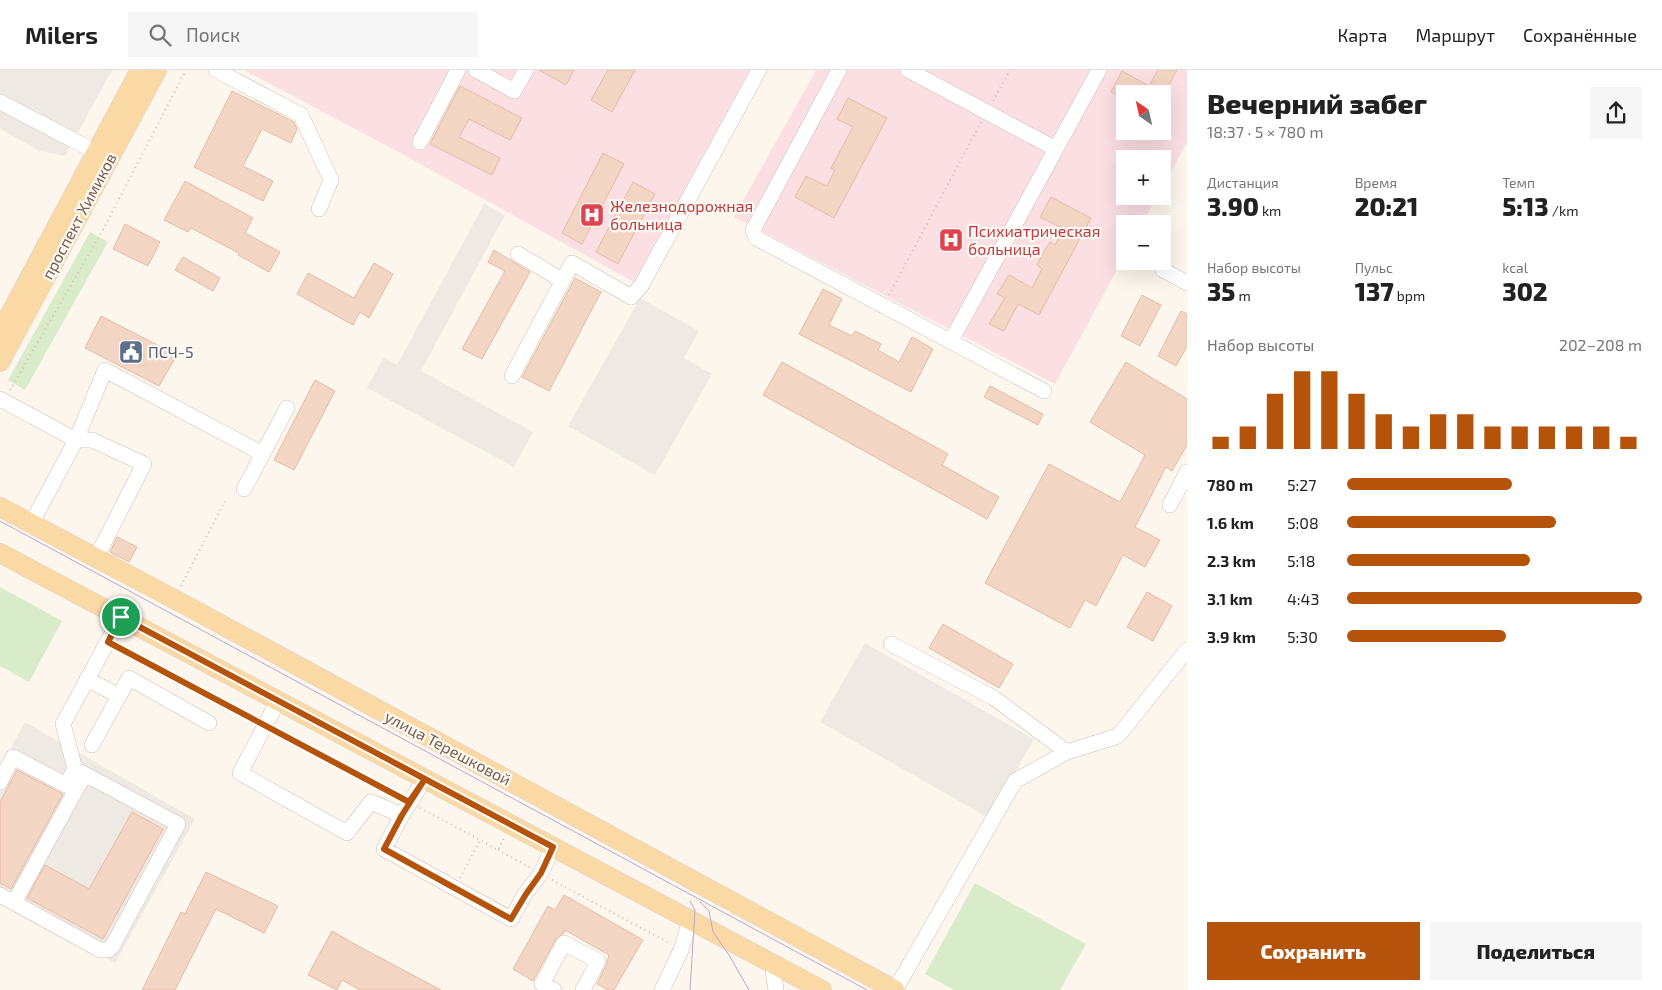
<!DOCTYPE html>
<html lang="ru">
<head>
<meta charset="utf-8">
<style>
  :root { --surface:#fff; --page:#f6f6f6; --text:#222; --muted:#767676; --line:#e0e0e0; --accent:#b45309 }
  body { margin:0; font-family:"Exo 2",sans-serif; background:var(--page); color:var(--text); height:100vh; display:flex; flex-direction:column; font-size:19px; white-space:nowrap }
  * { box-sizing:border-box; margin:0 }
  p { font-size:16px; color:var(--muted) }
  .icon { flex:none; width:28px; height:28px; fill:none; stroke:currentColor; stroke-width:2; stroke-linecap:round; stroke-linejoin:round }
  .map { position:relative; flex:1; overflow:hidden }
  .side { display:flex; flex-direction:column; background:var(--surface); width:475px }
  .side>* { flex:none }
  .needle { width:32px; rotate:326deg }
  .fabs { position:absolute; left:1116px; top:15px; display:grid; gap:10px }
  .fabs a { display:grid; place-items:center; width:55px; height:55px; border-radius:0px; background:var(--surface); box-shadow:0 5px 20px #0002; font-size:25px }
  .pin { position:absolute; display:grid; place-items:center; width:42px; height:42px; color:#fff; margin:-21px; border:2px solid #fff; border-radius:50%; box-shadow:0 1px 5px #0007 }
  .round { display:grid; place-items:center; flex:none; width:52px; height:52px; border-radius:0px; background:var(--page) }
  .head { display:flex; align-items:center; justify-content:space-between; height:85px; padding:0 20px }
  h1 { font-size:28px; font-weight:800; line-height:38px }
  .metrics { display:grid; grid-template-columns:repeat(3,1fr); gap:8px; height:85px; padding:5px 20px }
  .metrics div { display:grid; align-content:center }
  .metrics b { font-size:25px; font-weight:800 }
  .metrics small { font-size:14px; font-weight:400 }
  .metrics p { font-size:14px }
  .chart { height:140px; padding:10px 20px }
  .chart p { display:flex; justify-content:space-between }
  .chart svg { width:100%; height:90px; margin-top:5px; stroke:var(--accent); stroke-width:6 }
  .action { display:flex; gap:10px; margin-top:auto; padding:10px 20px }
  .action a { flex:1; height:58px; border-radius:0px; background:var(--accent); color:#fff; font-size:20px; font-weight:800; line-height:58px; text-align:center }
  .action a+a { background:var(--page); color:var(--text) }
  ul { padding:0 20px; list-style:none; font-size:16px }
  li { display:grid; grid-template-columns:80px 60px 1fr; align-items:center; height:38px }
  li i { height:12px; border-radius:6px; background:var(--accent) }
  header { display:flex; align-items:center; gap:30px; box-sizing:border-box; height:70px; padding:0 25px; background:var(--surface); border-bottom:1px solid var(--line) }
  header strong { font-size:24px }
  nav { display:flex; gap:28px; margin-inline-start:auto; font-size:18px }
  .search { width:350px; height:45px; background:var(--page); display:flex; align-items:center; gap:12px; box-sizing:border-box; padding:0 18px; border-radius:0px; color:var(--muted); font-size:19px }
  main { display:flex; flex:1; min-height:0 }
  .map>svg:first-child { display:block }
  .industrial { fill:#efe9e4 }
  .medical { fill:#fbdfe3; fill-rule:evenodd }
  .green { fill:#d8ecc9 }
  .building { fill:#f3d5c3; stroke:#e6bba3 }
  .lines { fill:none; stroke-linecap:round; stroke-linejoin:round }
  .minor-casing { stroke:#d1beb0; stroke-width:16 }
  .major-casing { stroke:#dad1cd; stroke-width:20 }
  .path { stroke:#d9b8a5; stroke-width:2; stroke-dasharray:1 4; stroke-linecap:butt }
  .minor { stroke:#fff; stroke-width:15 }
  .major { stroke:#fbd9a5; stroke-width:19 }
  .tram { stroke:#b9a8c9; stroke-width:1 }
  .route-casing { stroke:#fff; stroke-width:10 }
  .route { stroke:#b45309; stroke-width:6 }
  .labels { text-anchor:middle; stroke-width:4.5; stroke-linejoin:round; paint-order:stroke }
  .health-label { font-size:16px; fill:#be3a42; stroke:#fffaf3; text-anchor:start }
  .street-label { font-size:16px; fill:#7a5c4d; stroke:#fffaf3 }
  .service-label { font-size:16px; fill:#4e5e75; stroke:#fffaf3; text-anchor:start }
</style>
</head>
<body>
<header>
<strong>Milers</strong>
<div class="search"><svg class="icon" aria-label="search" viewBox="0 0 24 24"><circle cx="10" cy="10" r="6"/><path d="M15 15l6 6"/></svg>Поиск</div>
<nav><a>Карта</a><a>Маршрут</a><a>Сохранённые</a></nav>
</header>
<main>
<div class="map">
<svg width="1187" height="920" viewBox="0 0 1187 920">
  <rect width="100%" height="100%" fill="#fdf6ec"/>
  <path class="industrial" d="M 0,0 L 112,0 L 65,86 L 40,81 L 0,59 Z
    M 484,134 L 505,145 L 421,301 L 533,362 L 514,397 L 367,318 L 383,288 L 397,295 Z
    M 640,228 L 699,261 L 684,288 L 712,304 L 655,405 L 568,356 Z
    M 865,573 L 1034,669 L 989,748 L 820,652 Z
    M 25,652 L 195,749 L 115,893 L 0,829 L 0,698 Z"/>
  <path class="medical" d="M 244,0 L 750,0 L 634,212 L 391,78 Z
    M 816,0 L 1187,0 L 1187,72 L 1163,117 L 1162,89 L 1125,89 L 1125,126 L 1157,126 L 1142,154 L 1125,154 L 1125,185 L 1055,314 L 734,147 ZM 1125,24 L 1162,24 L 1162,61 L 1125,61 Z"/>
  <path class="green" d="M 90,162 L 108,172 L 25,320 L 8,310 Z
    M 0,517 L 62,551 L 29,612 L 0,596 Z
    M 975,813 L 1086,874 L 1060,920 L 954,920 L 925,904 Z"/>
  <path class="building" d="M 539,0 L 574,0 L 566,15 Z
    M 608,0 L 635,0 L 612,42 L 591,30 Z
    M 1158,0 L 1177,0 L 1164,24 L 1125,24 L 1125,30 L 1111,22 L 1122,1 L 1149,16 Z
    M 460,16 L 522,48 L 510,70 L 469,49 L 459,67 L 500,88 L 492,105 L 430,74 Z
    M 232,21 L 294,52 L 297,59 L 291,73 L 262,59 L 243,96 L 273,111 L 263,131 L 194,97 Z
    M 848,28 L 887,48 L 834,148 L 795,127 L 806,106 L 827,116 L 835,100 L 831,98 L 853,57 L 837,49 Z
    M 603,83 L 624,94 L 582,174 L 562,163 Z
    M 185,111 L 253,148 L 245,163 L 280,182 L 269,202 L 238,185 L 239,183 L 191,158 L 188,162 L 164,150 Z
    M 633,112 L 655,124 L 618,194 L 596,182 Z
    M 1051,127 L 1091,148 L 1039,245 L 1018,234 L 1004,261 L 989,254 L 1005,228 L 997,224 L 1009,205 L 1032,218 L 1042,199 L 1037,195 L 1042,185 L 1050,172 L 1055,175 L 1064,159 L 1040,147 Z
    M 125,154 L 160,172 L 148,196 L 113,179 Z
    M 494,180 L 530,202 L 482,289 L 462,279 L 505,201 L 488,192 Z
    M 183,187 L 220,208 L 213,221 L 175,200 Z
    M 374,193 L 393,204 L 369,248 L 360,242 L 353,255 L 297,224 L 308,203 L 354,228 Z
    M 575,208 L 601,222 L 549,321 L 522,307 Z
    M 823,219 L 842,229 L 829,255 L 852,266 L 855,261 L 881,274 L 878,280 L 899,292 L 912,267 L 933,279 L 911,322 L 799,264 Z
    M 1142,225 L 1161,235 L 1140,276 L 1121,266 Z
    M 1181,241 L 1187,244 L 1187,276 L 1176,296 L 1158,286 Z
    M 101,246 L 177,285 L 159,316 L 85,278 Z
    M 782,292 L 948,384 L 942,395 L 999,427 L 987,449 L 763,325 Z
    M 1126,292 L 1187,329 L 1187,375 L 1172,401 L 1166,397 L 1135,457 L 1160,470 L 1145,497 L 1123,485 L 1096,536 L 1085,530 L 1070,558 L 985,513 L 1049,394 L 1120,432 L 1145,385 L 1090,352 Z
    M 315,310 L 335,321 L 294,400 L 274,390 Z
    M 990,316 L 1043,344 L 1038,355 L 984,327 Z
    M 117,467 L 137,477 L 129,492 L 110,482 Z
    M 1147,522 L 1172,536 L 1153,571 L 1127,557 Z
    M 943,554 L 1013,594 L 999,618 L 929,578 Z
    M 17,700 L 63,724 L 11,819 L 0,813 L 0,732 Z
    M 132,742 L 163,759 L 103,869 L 27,828 L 45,795 L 89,819 Z
    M 206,802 L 278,836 L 264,863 L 216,839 L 175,920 L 142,920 L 181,842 L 185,844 Z
    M 564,825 L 643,870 L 614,920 L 608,920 L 597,914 L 606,895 L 609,885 L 565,860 L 563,864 L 556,869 L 533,911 L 513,899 L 548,836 L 555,840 Z
    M 332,861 L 360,877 L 441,920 L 360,920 L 342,910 L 337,920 L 308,905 Z"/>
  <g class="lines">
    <defs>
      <path id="minor" d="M 216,0 L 301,45 L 331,110 L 319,139
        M 476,0 L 514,21 L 526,0
        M 839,0 L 753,160 L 756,168 L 1044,321
        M 908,0 L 1056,79
        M 0,32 L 96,82
        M 420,72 L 458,0
        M 518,184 L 562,210
        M 1163,200 L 1187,213
        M 951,271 L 1099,0
        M 512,306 L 572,193 L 631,227 L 641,216 L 759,0
        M 0,329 L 76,370 L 31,454
        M 244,419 L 287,338
        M 1170,435 L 1187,402
        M 96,488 L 144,394 L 92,370 L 76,370 L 105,300 L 263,384
        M 891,574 L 994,628 L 1067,682
        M 87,609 L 119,626 L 129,608 L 209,653
        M 278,631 L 240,703 L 347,763 L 371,732 L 402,745 L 425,709
        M 92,675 L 119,626
        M 0,712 L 13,687 L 66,715 L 75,699 L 63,654 L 121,547
        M 402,745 L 384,779 L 511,849 L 525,824 L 541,803 L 553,777
        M 0,825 L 100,880 L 108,880 L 112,877 L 178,754 L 75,699
        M 14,833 L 84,705
        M 772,893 L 776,920
        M 554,920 L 542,914 L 564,873 L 598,891 L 583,920
        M 662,920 L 681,880 L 690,850
        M 895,920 L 1015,711 L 1067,682 L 1118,666 L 1187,580"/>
      <path id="major" d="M 0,263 L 140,0
        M 0,292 L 157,0
        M 0,437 L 191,538 L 895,920
        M 0,483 L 822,920"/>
    </defs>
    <use href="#minor" class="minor-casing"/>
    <use href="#major" class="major-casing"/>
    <path class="path" d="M 993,31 L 1010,0
      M 889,225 L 981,52
      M 10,320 L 104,158 L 186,0
      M 181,516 L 225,431
      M 118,577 L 255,650
      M 275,661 L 399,727
      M 420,738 L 480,770
      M 498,780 L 531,798
      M 460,808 L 480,770 L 498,780 L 505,766
      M 552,810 L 671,874"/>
    <use href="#minor" class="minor"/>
    <use href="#major" class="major"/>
    <path class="tram" d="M 0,451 L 867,920
      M 690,831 L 695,840 L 690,920
      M 700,832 L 709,841 L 713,862 L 729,885 L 749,920"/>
  </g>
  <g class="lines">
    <defs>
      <path id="route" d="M 121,547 L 108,572 L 409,732 L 425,709 L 553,777 L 541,803 L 526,824 L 511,849 L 384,779 L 402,745 L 425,709 L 121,547"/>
    </defs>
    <use href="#route" class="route-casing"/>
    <use href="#route" class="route"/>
  </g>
  <defs>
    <symbol id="hospital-square" viewBox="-11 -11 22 22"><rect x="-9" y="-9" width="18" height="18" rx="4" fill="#e0444e" stroke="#fffaf3"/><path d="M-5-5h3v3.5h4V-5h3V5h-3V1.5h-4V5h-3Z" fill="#fff"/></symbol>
    <symbol id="civic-square" viewBox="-11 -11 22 22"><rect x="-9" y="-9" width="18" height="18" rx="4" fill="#5c6f8a" stroke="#fffaf3"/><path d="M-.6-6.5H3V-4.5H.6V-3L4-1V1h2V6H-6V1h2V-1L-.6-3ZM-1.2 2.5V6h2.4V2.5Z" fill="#fff"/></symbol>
  </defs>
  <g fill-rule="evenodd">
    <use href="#hospital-square" x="578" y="131" width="28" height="28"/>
    <use href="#hospital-square" x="937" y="156" width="28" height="28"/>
    <use href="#civic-square" x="117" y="268" width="28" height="28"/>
  </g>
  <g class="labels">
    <g class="health-label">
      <text x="610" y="142">Железнодорожная<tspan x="610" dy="18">больница</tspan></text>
      <text x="968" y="167">Психиатрическая<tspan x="968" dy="18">больница</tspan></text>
    </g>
    <g class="street-label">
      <text transform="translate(79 146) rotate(-62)" y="6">проспект Химиков</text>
      <text transform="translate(448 678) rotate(28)" y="6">улица Терешковой</text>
    </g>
    <g class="service-label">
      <text x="148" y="288">ПСЧ-5</text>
    </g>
  </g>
</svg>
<div class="fabs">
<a><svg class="needle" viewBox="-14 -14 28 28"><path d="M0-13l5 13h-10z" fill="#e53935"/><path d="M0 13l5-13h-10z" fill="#767676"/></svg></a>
<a>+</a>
<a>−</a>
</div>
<div class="pin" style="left:121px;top:547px;background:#1e9e55"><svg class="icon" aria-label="arrive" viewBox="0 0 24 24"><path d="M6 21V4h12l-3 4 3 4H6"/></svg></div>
</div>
<section class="side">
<div class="head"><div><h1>Вечерний забег</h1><p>18:37 · 5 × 780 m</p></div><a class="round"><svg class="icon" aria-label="share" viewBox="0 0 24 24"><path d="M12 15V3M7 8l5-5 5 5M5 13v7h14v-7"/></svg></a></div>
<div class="metrics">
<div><p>Дистанция</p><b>3.90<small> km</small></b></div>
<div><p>Время</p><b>20:21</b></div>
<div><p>Темп</p><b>5:13<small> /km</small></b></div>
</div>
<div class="metrics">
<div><p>Набор высоты</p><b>35<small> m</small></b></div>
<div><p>Пульс</p><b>137<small> bpm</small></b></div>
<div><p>kcal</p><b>302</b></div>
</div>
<div class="chart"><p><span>Набор высоты</span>202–208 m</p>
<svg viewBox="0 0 160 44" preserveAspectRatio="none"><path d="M5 44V38M15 44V33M25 44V17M35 44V6M45 44V6M55 44V17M65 44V27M75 44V33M85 44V27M95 44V27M105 44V33M115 44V33M125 44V33M135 44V33M145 44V33M155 44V38"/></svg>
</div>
<ul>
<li><b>780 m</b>5:27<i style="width:56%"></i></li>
<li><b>1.6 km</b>5:08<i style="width:71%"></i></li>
<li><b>2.3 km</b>5:18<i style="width:62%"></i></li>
<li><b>3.1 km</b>4:43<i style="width:100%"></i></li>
<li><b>3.9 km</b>5:30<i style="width:54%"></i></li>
</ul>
<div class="action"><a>Сохранить</a><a>Поделиться</a></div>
</section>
</main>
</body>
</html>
